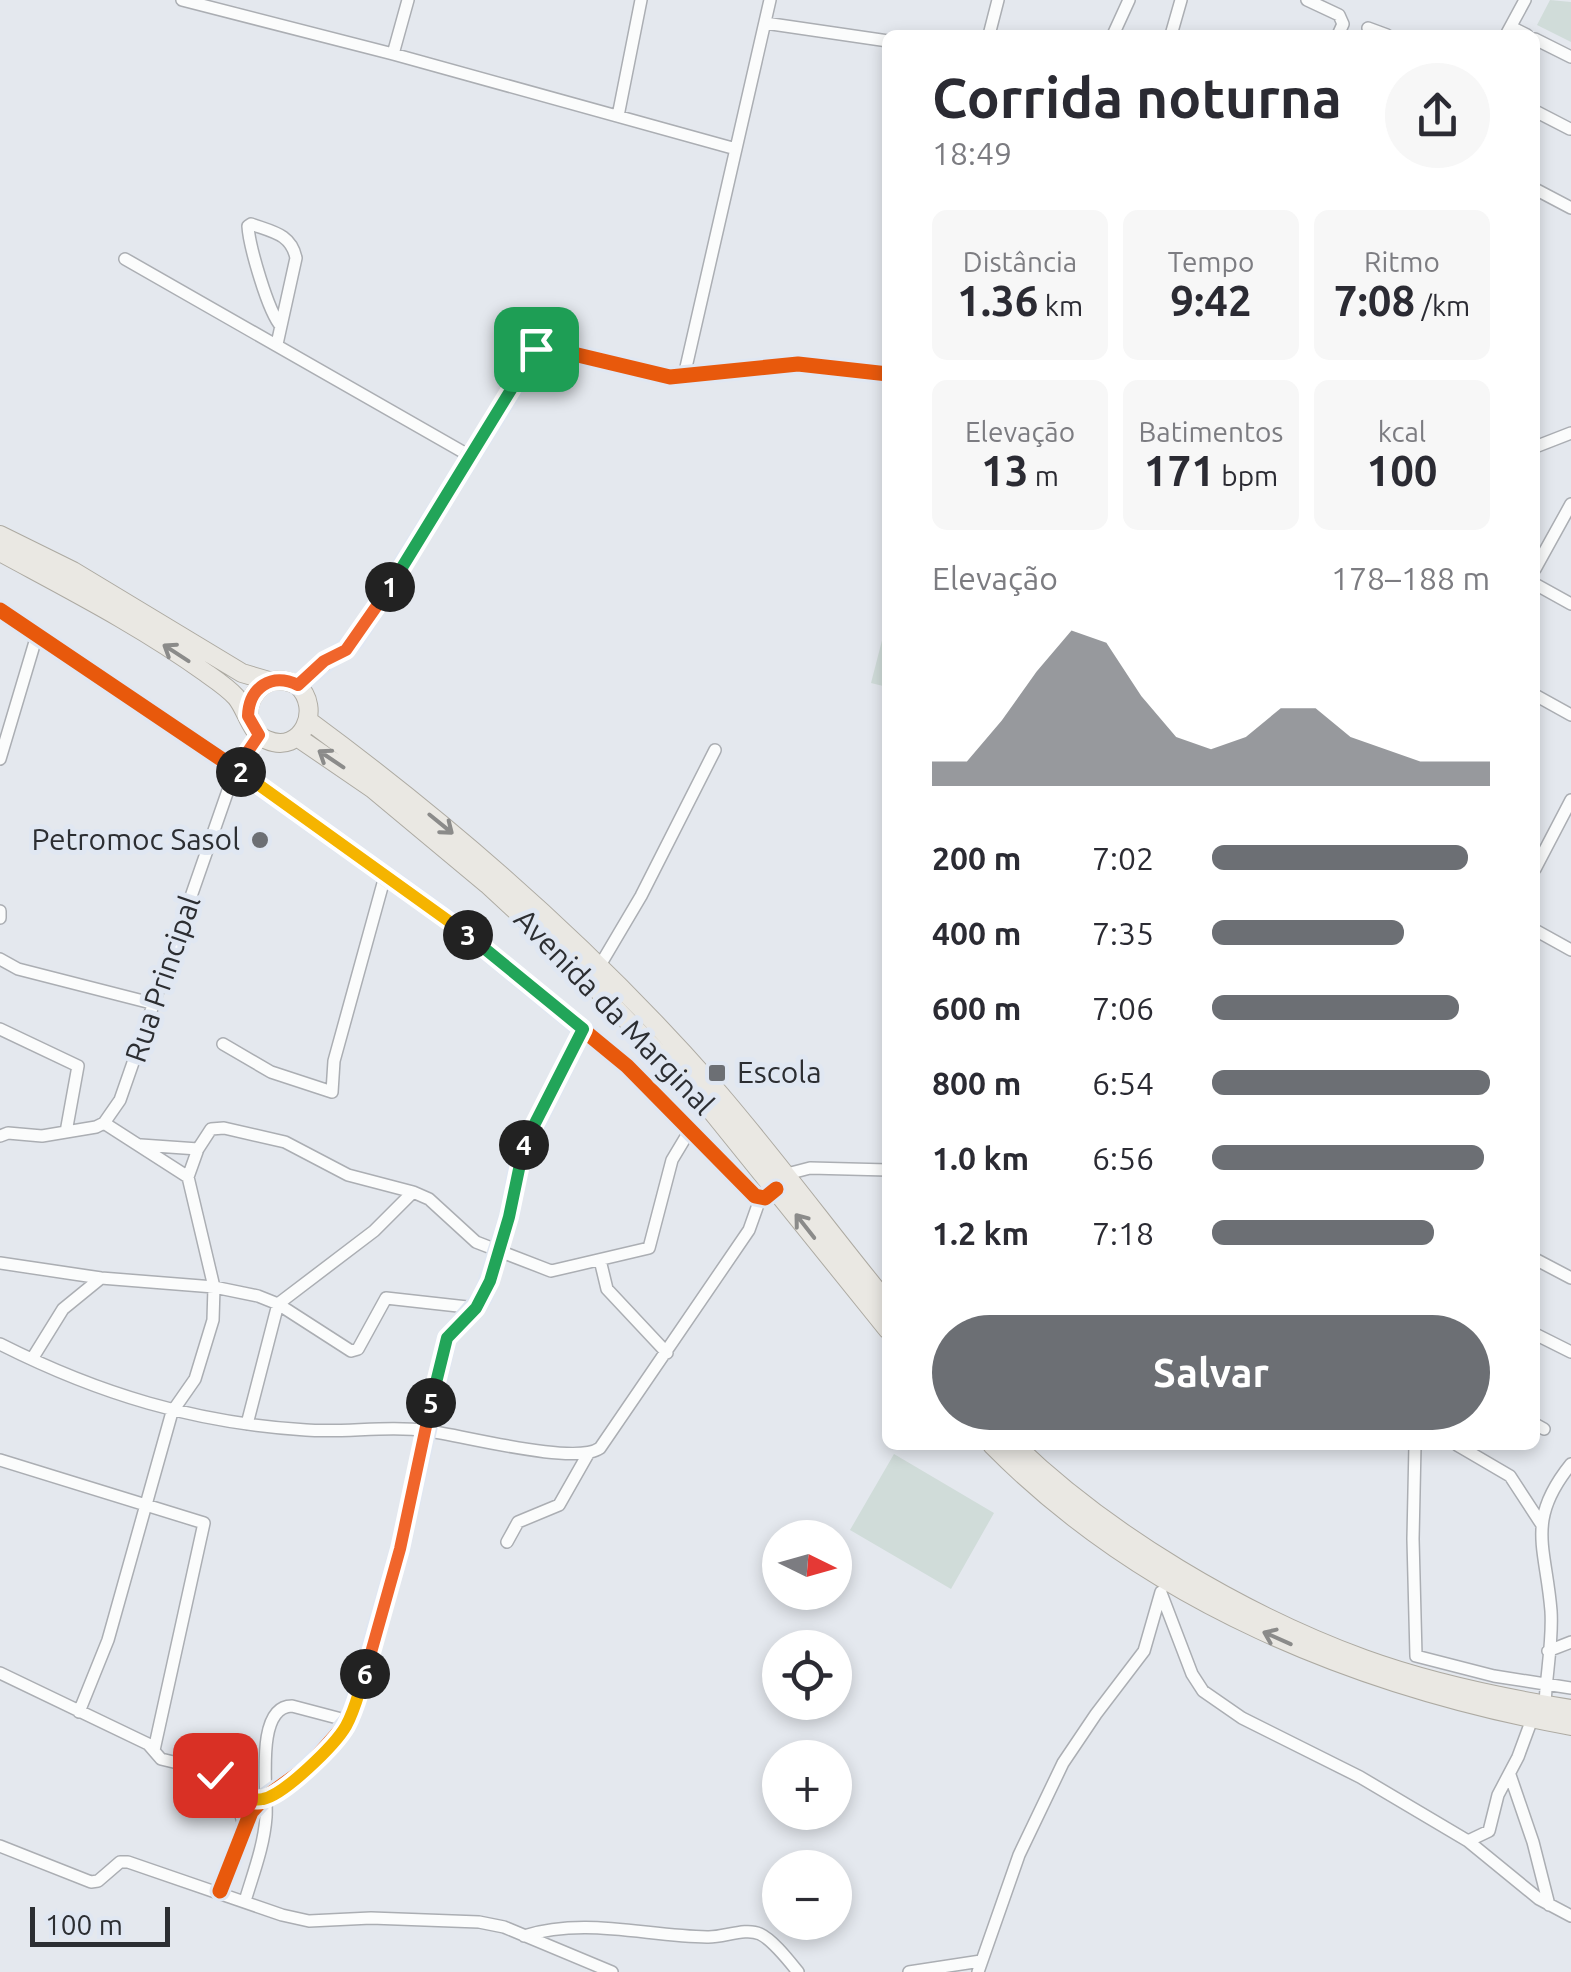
<!DOCTYPE html>
<html lang="pt">
<head>
<meta charset="utf-8">
<style>
  :root { --surface:#fff; --page:#f7f7f7; --text:#2b2b33; --muted:#7c7c81; --accent:#6c6f74 }
  body { margin:0; font-family:Ubuntu,sans-serif; background:var(--page); color:var(--text); height:100vh; display:flex; flex-direction:column; font-size:38px; white-space:nowrap }
  * { box-sizing:border-box; margin:0 }
  p { font-size:32px; color:var(--muted) }
  .icon { flex:none; width:55px; height:55px; fill:none; stroke:currentColor; stroke-width:2; stroke-linecap:round; stroke-linejoin:round }
  .map { position:relative; flex:1; overflow:hidden }
  .side { position:absolute; left:882px; top:30px; width:658px; height:1420px; display:flex; flex-direction:column; background:var(--surface); border-radius:15px; box-shadow:0 5px 15px #0003 }
  .side>* { flex:none }
  .needle { width:65px; rotate:95deg }
  .controls { position:absolute; left:762px; top:1520px; display:grid; gap:20px }
  .controls a { display:grid; place-items:center; width:90px; height:90px; border-radius:50%; background:var(--surface); box-shadow:0 5px 15px #0003; font-size:50px }
  .scale { position:absolute; left:30px; bottom:25px; width:140px; box-sizing:border-box; padding-left:10px; border:5px solid #2c2e32; border-top:0; font-size:28px; line-height:35px; white-space:nowrap; color:#2c2e32; -webkit-text-stroke:8px #e0e7f2; paint-order:stroke }
  .pin { position:absolute; display:grid; place-items:center; width:85px; height:85px; color:#fff; margin:-42px; border-radius:20px; box-shadow:0 5px 15px #0006 }
  .km { position:absolute; width:50px; height:50px; margin:-25px; border-radius:50%; background:#222; color:#fff; font-size:28px; line-height:50px; text-align:center }
  .round { display:grid; place-items:center; flex:none; width:105px; height:105px; border-radius:52px; background:var(--page) }
  .head { display:flex; align-items:center; justify-content:space-between; height:170px; padding:0 50px }
  h1 { font-size:55px; font-weight:600; line-height:75px }
  .stats { display:grid; grid-template-columns:repeat(3,1fr); gap:15px; height:170px; padding:10px 50px }
  .stats div { display:grid; align-content:center; border-radius:15px; background:var(--page); text-align:center }
  .stats b { font-size:42px; font-weight:600 }
  .stats small { font-size:28px; font-weight:400 }
  .stats p { font-size:28px }
  .chart { height:280px; padding:20px 50px }
  .chart p { display:flex; justify-content:space-between }
  .chart svg { width:100%; height:180px; margin-top:10px; fill:var(--accent); opacity:.7 }
  .cta { display:flex; gap:20px; margin-top:auto; padding:20px 50px }
  .cta a { flex:1; height:115px; border-radius:60px; background:var(--accent); color:#fff; font-size:40px; font-weight:600; line-height:115px; text-align:center }
  ul { padding:0 50px; list-style:none; font-size:32px }
  li { display:grid; grid-template-columns:160px 120px 1fr; align-items:center; height:75px }
  li i { height:25px; border-radius:12px; background:var(--accent) }
  .map>svg:first-child { display:block }
  .green { fill:#d0dcd9 }
  .lines { fill:none; stroke-linecap:round; stroke-linejoin:round }
  .street-casing { stroke:#abaeb3; stroke-width:14 }
  .primary-casing { stroke:#adaaa2; stroke-width:20 }
  .street { stroke:#fbfcfc; stroke-width:11 }
  .primary { stroke:#eae8e3; stroke-width:18 }
  .cycleway-casing { stroke:#e0e7f2; stroke-width:21 }
  .cycleway { stroke:#e8590c; stroke-width:15 }
  .oneway { stroke:#8b8b8a }
  .split-1-casing { stroke:#fff; stroke-width:20 }
  .split-2-casing { stroke:#fff; stroke-width:20 }
  .split-3-casing { stroke:#fff; stroke-width:20 }
  .split-4-casing { stroke:#fff; stroke-width:20 }
  .split-5-casing { stroke:#fff; stroke-width:20 }
  .split-6-casing { stroke:#fff; stroke-width:20 }
  .split-7-casing { stroke:#fff; stroke-width:20 }
  .split-1 { stroke:#22a559; stroke-width:12 }
  .split-2 { stroke:#f0652b; stroke-width:12 }
  .split-3 { stroke:#f5b400; stroke-width:12 }
  .split-4 { stroke:#22a559; stroke-width:12 }
  .split-5 { stroke:#22a559; stroke-width:12 }
  .split-6 { stroke:#f0652b; stroke-width:12 }
  .split-7 { stroke:#f5b400; stroke-width:12 }
  .poi-dot { fill:#6c6f74; stroke:#e0e7f2; stroke-width:4 }
  .labels { text-anchor:middle; stroke-width:10; stroke-linejoin:round; paint-order:stroke }
  .poi-label { font-size:30px; fill:#2c2e32; stroke:#e0e7f2; text-anchor:end }
  .street-label { font-size:30px; fill:#2c2e32; stroke:#e0e7f2 }
</style>
</head>
<body>
<div class="map">
<svg width="1571" height="1972" viewBox="0 0 1571 1972">
  <rect width="100%" height="100%" fill="#e4e8ee"/>
  <path class="green" d="M 1550,0 L 1571,2 L 1571,42 L 1537,25 Z
    M 887,621 L 888,687 L 887,687 L 871,683 Z
    M 894,1454 L 994,1513 L 951,1589 L 850,1530 Z"/>
  <g class="lines">
    <defs>
      <path id="street" d="M 182,0 L 393,54 L 736,149
        M 1307,0 L 1339,15 L 1343,24 L 1338,35
        M 765,23 L 888,41
        M 1511,27 L 1527,35
        M 1368,28 L 1387,35
        M 989,35 L 998,0
        M 1113,35 L 1129,0
        M 1171,35 L 1181,0
        M 1506,35 L 1525,0
        M 1535,39 L 1571,57
        M 393,54 L 408,0
        M 1535,111 L 1570,129
        M 618,116 L 641,0
        M 1535,189 L 1571,208
        M 125,259 L 470,456
        M 277,344 L 296,258 C 291,234 273,232 251,224 L 248,226 C 249,245 268,312 281,326
        M 684,376 L 770,0
        M 1535,447 L 1571,433
        M 1535,569 L 1571,504
        M 1535,584 L 1571,604
        M 0,610 L 236,769 L 458,927 L 627,1066 L 755,1196 L 765,1198 L 776,1189
        M 297,685 L 355,640 L 540,346 L 670,377 L 798,364 L 888,374
        M 1535,695 L 1571,715
        M 0,759 L 37,635
        M 1535,869 L 1571,800
        M 0,911 L 0,918
        M 1535,930 L 1571,950
        M 0,959 L 18,969 L 155,1004
        M 599,967 L 641,896 L 715,750
        M 0,1029 L 78,1066 L 66,1132
        M 223,1044 L 271,1072 L 332,1092 L 334,1061 L 385,876
        M 0,1136 L 8,1133 L 42,1136 L 96,1127 L 104,1123 L 120,1100 L 233,776 L 259,735
        M 141,1145 L 198,1149
        M 787,1174 L 810,1168 L 888,1170
        M 188,1177 L 198,1149 L 211,1129 L 224,1128 L 285,1142 L 348,1175 L 413,1192 L 429,1199 L 476,1242 L 551,1271 L 649,1248 L 672,1160 L 690,1130
        M 1535,1259 L 1571,1278
        M 600,1260 L 607,1289 L 667,1353
        M 0,1263 L 101,1278 L 214,1287 L 258,1296 L 278,1304 L 351,1351 L 358,1349 L 386,1298 L 476,1308
        M 1535,1334 L 1571,1352
        M 0,1344 C 99,1394 195,1423 306,1430 C 346,1433 388,1425 428,1431 C 462,1435 575,1466 600,1448 L 749,1230 L 760,1199
        M 32,1359 L 63,1309 L 101,1278
        M 247,1424 L 278,1304 L 374,1231 L 413,1192
        M 1535,1424 L 1544,1429
        M 1415,1445 L 1413,1539 L 1416,1656 L 1494,1676 L 1571,1688
        M 1457,1445 L 1510,1476 L 1542,1525
        M 0,1460 L 204,1523 L 154,1750
        M 507,1542 L 518,1522 L 559,1505 L 588,1454
        M 1161,1593 L 1192,1674 L 1203,1691 L 1242,1718 L 1360,1777 L 1468,1841 L 1539,1899 L 1571,1916
        M 1548,1651 L 1571,1642
        M 0,1673 L 148,1744 L 161,1759 L 207,1770 L 243,1795 L 262,1800
        M 1545,1705 C 1546,1674 1553,1642 1551,1611 C 1546,1547 1525,1521 1571,1464
        M 79,1712 L 108,1640 L 172,1412 L 195,1379 L 213,1320 L 214,1287 L 188,1177 L 104,1123
        M 1510,1775 L 1533,1842 L 1549,1905
        M 233,1790 L 244,1825
        M 1468,1841 L 1489,1831 L 1498,1795 L 1518,1757 L 1532,1719
        M 0,1846 L 91,1882 L 98,1881 L 120,1862 L 128,1862 L 282,1915 L 309,1921 L 371,1918 L 479,1922 L 504,1927 L 612,1972
        M 220,1891 L 251,1812 L 262,1800 L 308,1767 L 349,1721 L 400,1549 L 447,1338 L 483,1297 L 509,1217 L 520,1156 L 583,1029
        M 245,1901 C 253,1874 264,1846 266,1817 C 268,1793 254,1706 292,1706 L 349,1721
        M 524,1936 C 585,1917 645,1936 707,1937 C 723,1938 745,1927 760,1934 C 773,1940 789,1961 798,1972
        M 909,1972 L 981,1961
        M 978,1972 L 1019,1855 L 1063,1763 L 1096,1714 L 1144,1651 L 1161,1592"/>
      <path id="primary" d="M 0,535 L 73,571 L 242,673 L 269,681
        M 0,552 C 70,590 141,626 206,673 C 216,680 228,688 236,697 C 247,710 250,733 267,740 C 302,755 323,708 297,685 C 271,672 249,688 248,716
        M 309,721 C 454,828 591,948 711,1084 C 773,1155 828,1231 888,1304
        M 297,737 L 373,789 L 487,884 L 566,957 L 697,1093 L 888,1330
        M 992,1445 C 1147,1602 1358,1687 1571,1726
        M 1015,1445 C 1108,1535 1242,1614 1364,1659 C 1430,1683 1502,1698 1571,1709"/>
    </defs>
    <use href="#street" class="street-casing"/>
    <use href="#primary" class="primary-casing"/>
    <use href="#street" class="street"/>
    <use href="#primary" class="primary"/>
    <defs>
      <path id="cycleway" d="M 0,610 L 236,769 L 458,927 L 627,1066 L 755,1196 L 765,1198 L 776,1189
        M 297,685 L 355,640 L 540,346 L 670,377 L 798,364 L 888,374
        M 220,1891 L 251,1812 L 262,1800 L 308,1767 L 349,1721 L 400,1549 L 447,1338 L 483,1297 L 509,1217 L 520,1156 L 583,1029"/>
    </defs>
    <use href="#cycleway" class="cycleway-casing"/>
    <use href="#cycleway" class="cycleway"/>
  </g>
  <defs><path id="oneway-shaft" d="M-6 0H5M1.5-3L5.5 0L1.5 3" fill="none" stroke-width="1.6" stroke-linecap="round" stroke-linejoin="round" transform="scale(2.5)"/></defs>
  <g class="oneway">
    <use href="#oneway-shaft" transform="translate(176 653) rotate(-147)"/>
    <use href="#oneway-shaft" transform="translate(331 759) rotate(-146)"/>
    <use href="#oneway-shaft" transform="translate(441 824) rotate(39)"/>
    <use href="#oneway-shaft" transform="translate(805 1226) rotate(-128)"/>
    <use href="#oneway-shaft" transform="translate(1277 1638) rotate(-156)"/>
  </g>
  <g class="lines">
    <defs>
      <path id="split-1" d="M 390,587 L 536,349"/>
      <path id="split-2" d="M 241,772 L 236,769 L 259,735 L 248,716 C 249,688 271,672 298,685 L 324,661 L 346,650 L 390,587"/>
      <path id="split-3" d="M 241,772 L 468,935"/>
      <path id="split-4" d="M 468,935 L 583,1029 L 524,1145"/>
      <path id="split-5" d="M 431,1403 L 447,1338 L 476,1308 L 490,1281 L 509,1217 L 524,1145"/>
      <path id="split-6" d="M 365,1674 L 400,1549 L 431,1403"/>
      <path id="split-7" d="M 215,1775 C 227,1785 245,1803 263,1799 C 284,1795 335,1745 346,1726 C 355,1710 359,1691 365,1674"/>
    </defs>
    <use href="#split-1" class="split-1-casing"/>
    <use href="#split-2" class="split-2-casing"/>
    <use href="#split-3" class="split-3-casing"/>
    <use href="#split-4" class="split-4-casing"/>
    <use href="#split-5" class="split-5-casing"/>
    <use href="#split-6" class="split-6-casing"/>
    <use href="#split-7" class="split-7-casing"/>
    <use href="#split-1" class="split-1"/>
    <use href="#split-2" class="split-2"/>
    <use href="#split-3" class="split-3"/>
    <use href="#split-4" class="split-4"/>
    <use href="#split-5" class="split-5"/>
    <use href="#split-6" class="split-6"/>
    <use href="#split-7" class="split-7"/>
  </g>
  <g class="poi-dot">
    <circle cx="260" cy="840" r="10"/>
    <rect x="707" y="1063" width="20" height="20" rx="5"/>
  </g>
  <g class="labels">
    <g class="poi-label">
      <text x="240" y="850">Petromoc Sasol</text>
      <text x="737" y="1083" text-anchor="start">Escola</text>
    </g>
    <g class="street-label">
      <text transform="translate(163 979) rotate(-71)" y="10">Rua Principal</text>
      <text transform="translate(614 1012) rotate(46)" y="10">Avenida da Marginal</text>
    </g>
  </g>
</svg>
<div class="controls">
<a><svg class="needle" viewBox="-14 -14 28 28"><path d="M0-13l5 13h-10z" fill="#e53935"/><path d="M0 13l5-13h-10z" fill="#7c7c81"/></svg></a>
<a><svg class="icon" aria-label="locate" viewBox="0 0 24 24"><circle cx="12" cy="12" r="6"/><path d="M12 2v4M12 18v4M2 12h4M18 12h4"/></svg></a>
<a>+</a>
<a>−</a>
</div>
<div class="scale">100 m</div>
<div class="pin" style="left:536px;top:349px;background:#1e9e55"><svg class="icon" aria-label="arrive" viewBox="0 0 24 24"><path d="M6 21V4h12l-3 4 3 4H6"/></svg></div>
<div class="pin" style="left:215px;top:1775px;background:#d93025"><svg class="icon" aria-label="check" viewBox="0 0 24 24"><path d="M5 12l5 5 9-10"/></svg></div>
<b class="km" style="left:390px;top:587px">1</b>
<b class="km" style="left:241px;top:772px">2</b>
<b class="km" style="left:468px;top:935px">3</b>
<b class="km" style="left:524px;top:1145px">4</b>
<b class="km" style="left:431px;top:1403px">5</b>
<b class="km" style="left:365px;top:1674px">6</b>
<section class="side">
<div class="head"><div><h1>Corrida noturna</h1><p>18:49</p></div><a class="round"><svg class="icon" aria-label="share" viewBox="0 0 24 24"><path d="M12 15V3M7 8l5-5 5 5M5 13v7h14v-7"/></svg></a></div>
<div class="stats">
<div><p>Distância</p><b>1.36<small> km</small></b></div>
<div><p>Tempo</p><b>9:42</b></div>
<div><p>Ritmo</p><b>7:08<small> /km</small></b></div>
</div>
<div class="stats">
<div><p>Elevação</p><b>13<small> m</small></b></div>
<div><p>Batimentos</p><b>171<small> bpm</small></b></div>
<div><p>kcal</p><b>100</b></div>
</div>
<div class="chart"><p><span>Elevação</span>178–188 m</p>
<svg viewBox="0 0 160 44" preserveAspectRatio="none"><path d="M0 44V38L10 38L20 28L30 16L40 6L50 9L60 22L70 32L80 35L90 32L100 25L110 25L120 32L130 35L140 38L150 38L160 38V44z"/></svg>
</div>
<ul>
<li><b>200 m</b>7:02<i style="width:92%"></i></li>
<li><b>400 m</b>7:35<i style="width:69%"></i></li>
<li><b>600 m</b>7:06<i style="width:89%"></i></li>
<li><b>800 m</b>6:54<i style="width:100%"></i></li>
<li><b>1.0 km</b>6:56<i style="width:98%"></i></li>
<li><b>1.2 km</b>7:18<i style="width:80%"></i></li>
</ul>
<div class="cta"><a>Salvar</a></div>
</section>
</div>
</body>
</html>
